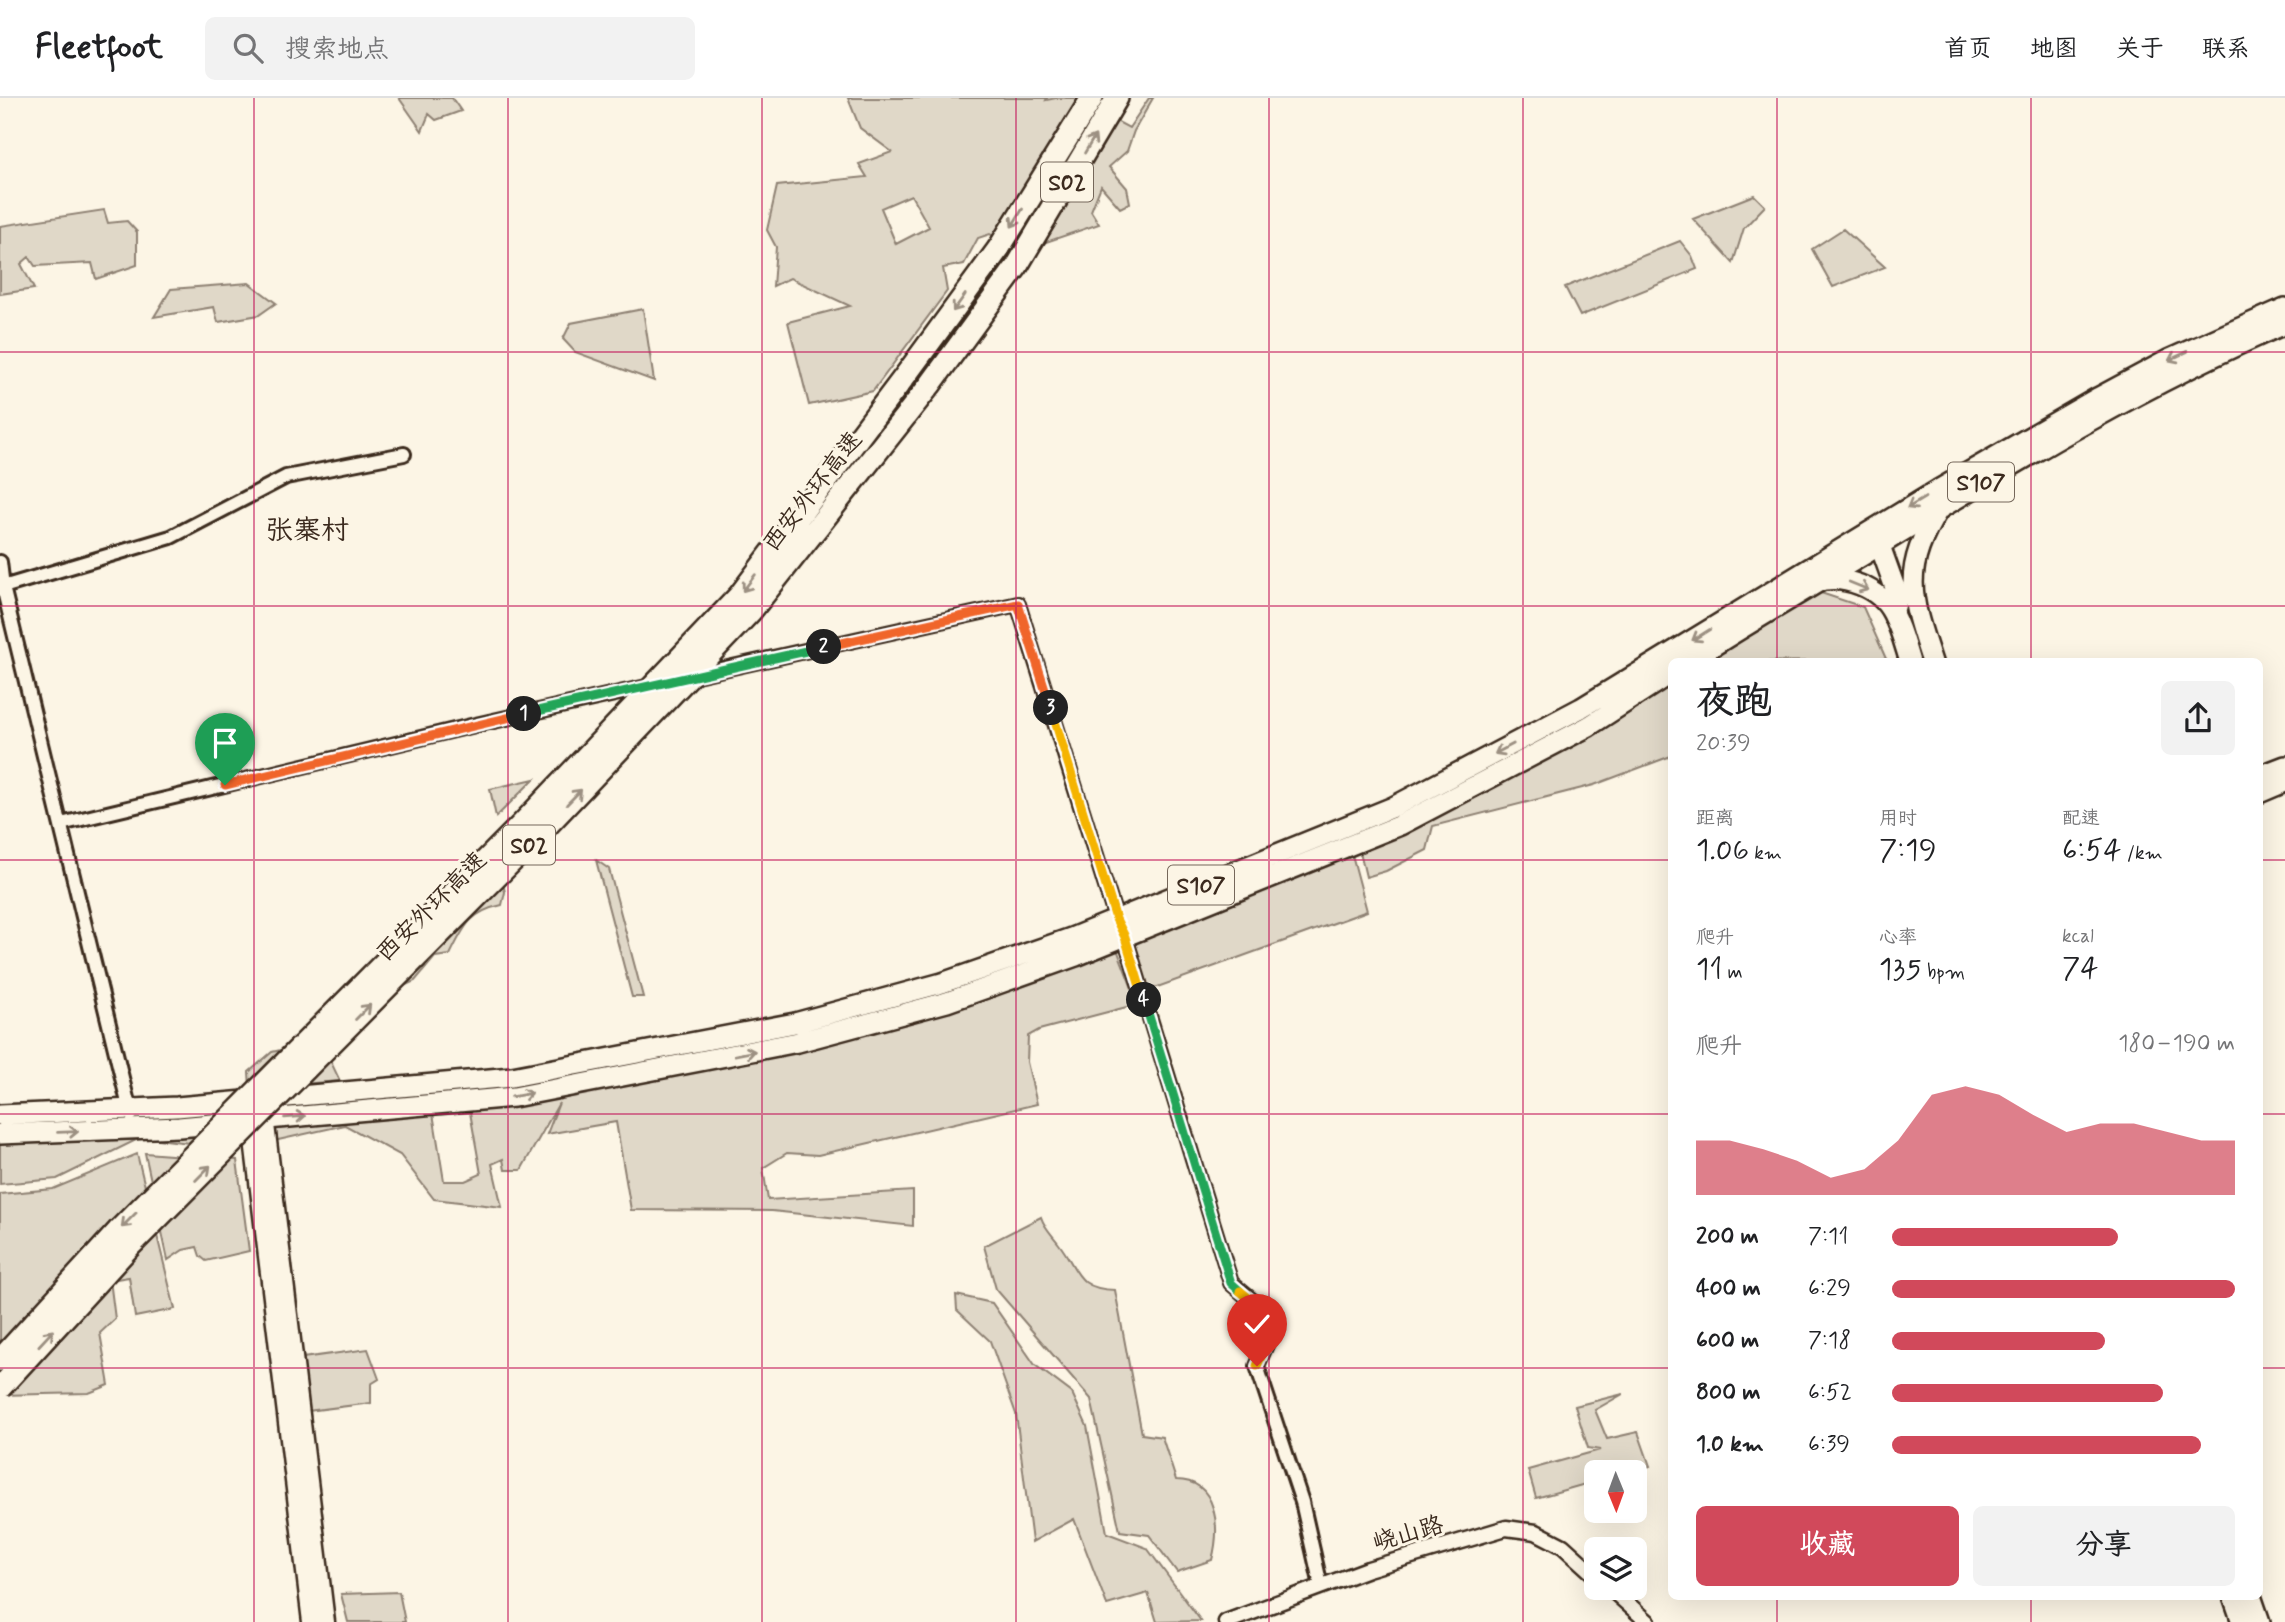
<!DOCTYPE html>
<html lang="zh">
<head>
<meta charset="utf-8">
<style>
  :root { --surface:#fff; --page:#f2f2f2; --text:#202124; --muted:#757577; --line:#e0e0e0; --accent:#d1495b }
  body { margin:0; font-family:Mynerve,"LXGW WenKai TC",sans-serif; background:var(--page); color:var(--text); height:100vh; display:flex; flex-direction:column; font-size:26px; white-space:nowrap }
  * { box-sizing:border-box; margin:0 }
  p { font-size:23px; color:var(--muted) }
  .icon { flex:none; width:38px; height:38px; fill:none; stroke:currentColor; stroke-width:2; stroke-linecap:round; stroke-linejoin:round }
  .map { position:relative; flex:1; overflow:hidden }
  .details { position:absolute; left:1668px; top:560px; width:595px; height:942px; display:flex; flex-direction:column; background:var(--surface); border-radius:10px; box-shadow:0 7px 28px #0002 }
  .details>* { flex:none }
  .needle { width:46px; rotate:179deg }
  .controls { position:absolute; left:1584px; top:1362px; display:grid; gap:14px }
  .controls a { display:grid; place-items:center; width:63px; height:63px; border-radius:10px; background:var(--surface); box-shadow:0 7px 28px #0002; font-size:35px }
  .pin { position:absolute; display:grid; place-items:center; width:60px; height:60px; color:#fff; margin:-72px -30px; border-radius:50% 50% 50% 0; rotate:-45deg; box-shadow:0 0 7px #0007 }
  .pin .icon { rotate:45deg }
  .km { position:absolute; width:35px; height:35px; margin:-18px; border-radius:50%; background:#222; color:#fff; font-size:19px; line-height:35px; text-align:center }
  .round { display:grid; place-items:center; flex:none; width:74px; height:74px; border-radius:10px; background:var(--page) }
  .summary { display:flex; align-items:center; justify-content:space-between; height:119px; padding:0 28px }
  h1 { font-size:38px; font-weight:600; line-height:52px }
  .figures { display:grid; grid-template-columns:repeat(3,1fr); gap:10px; height:119px; padding:7px 28px }
  .figures div { display:grid; align-content:center }
  .figures b { font-size:30px; font-weight:600 }
  .figures small { font-size:19px; font-weight:400 }
  .figures p { font-size:19px }
  .chart { height:196px; padding:14px 28px }
  .chart p { display:flex; justify-content:space-between }
  .chart svg { width:100%; height:126px; margin-top:7px; fill:var(--accent); opacity:.7 }
  .action { display:flex; gap:14px; margin-top:auto; padding:14px 28px }
  .action a { flex:1; height:80px; border-radius:10px; background:var(--accent); color:#fff; font-size:28px; font-weight:600; line-height:80px; text-align:center }
  .action a+a { background:var(--page); color:var(--text) }
  ul { padding:0 28px; list-style:none; font-size:23px }
  li { display:grid; grid-template-columns:112px 84px 1fr; align-items:center; height:52px }
  li i { height:18px; border-radius:9px; background:var(--accent) }
  header { display:flex; align-items:center; gap:42px; box-sizing:border-box; height:98px; padding:0 35px; background:var(--surface); border-bottom:2px solid var(--line) }
  header strong { font-size:33px }
  nav { display:flex; gap:38px; margin-inline-start:auto; font-size:24px }
  .search { width:490px; height:63px; background:var(--page); display:flex; align-items:center; gap:18px; box-sizing:border-box; padding:0 24px; border-radius:10px; color:var(--muted); font-size:26px }
  .map>svg:first-child { display:block }
  .green { fill:#e0d8c8; stroke:#8e8173; stroke-width:2; fill-rule:evenodd }
  .lines { fill:none; stroke-linecap:round; stroke-linejoin:round }
  .minor-casing { stroke:#3b2a1e; stroke-width:18 }
  .tertiary-casing { stroke:#3b2a1e; stroke-width:19 }
  .secondary-casing { stroke:#3b2a1e; stroke-width:23 }
  .primary-casing { stroke:#3b2a1e; stroke-width:24 }
  .trunk-casing { stroke:#3b2a1e; stroke-width:24 }
  .motorway-casing { stroke:#3b2a1e; stroke-width:26 }
  .minor { stroke:#fcf5e5; stroke-width:12 }
  .tertiary { stroke:#fcf5e5; stroke-width:14 }
  .secondary { stroke:#fcf5e5; stroke-width:18 }
  .primary { stroke:#fcf5e5; stroke-width:19 }
  .trunk { stroke:#fcf5e5; stroke-width:19 }
  .motorway { stroke:#fcf5e5; stroke-width:21 }
  .motorway-bridge-casing { stroke:#3b2a1e; stroke-width:26; stroke-linecap:butt }
  .motorway-bridge { stroke:#fcf5e5; stroke-width:21 }
  .oneway { stroke:#9c9082 }
  .split-1-casing { stroke:#fff; stroke-width:14 }
  .split-2-casing { stroke:#fff; stroke-width:14 }
  .split-3-casing { stroke:#fff; stroke-width:14 }
  .split-4-casing { stroke:#fff; stroke-width:14 }
  .split-5-casing { stroke:#fff; stroke-width:14 }
  .split-6-casing { stroke:#fff; stroke-width:14 }
  .split-1 { stroke:#f0652b; stroke-width:9 }
  .split-2 { stroke:#22a559; stroke-width:9 }
  .split-3 { stroke:#f0652b; stroke-width:9 }
  .split-4 { stroke:#f5b400; stroke-width:9 }
  .split-5 { stroke:#22a559; stroke-width:9 }
  .split-6 { stroke:#f5b400; stroke-width:9 }
  .grid { fill:none; stroke:#c2185b; stroke-width:2; stroke-opacity:0.55 }
  .labels { text-anchor:middle; stroke-width:6; stroke-linejoin:round; paint-order:stroke }
  .shield { fill:#fcf5e5; stroke:#75675a; stroke-width:2 }
  .shield-label { font-size:23px; font-weight:bold; fill:#3b2a1e }
  .street-label { font-size:24px; fill:#3b2a1e; stroke:#fcf5e5 }
  .quarter-label { font-size:28px; fill:#3b2a1e; stroke:#fcf5e5 }
</style>
</head>
<body>
<header>
<strong>Fleetfoot</strong>
<div class="search"><svg class="icon" aria-label="search" viewBox="0 0 24 24"><circle cx="10" cy="10" r="6"/><path d="M15 15l6 6"/></svg>搜索地点</div>
<nav><a>首页</a><a>地图</a><a>关于</a><a>联系</a></nav>
</header>
<div class="map">
<svg width="2285" height="1524" viewBox="0 0 2285 1524">
  <rect width="100%" height="100%" fill="#fcf5e5"/>
  <filter id="ink" filterUnits="userSpaceOnUse"><feTurbulence type="fractalNoise" baseFrequency=".0143" numOctaves="2"/><feDisplacementMap in="SourceGraphic" scale="14" xChannelSelector="R" yChannelSelector="G"/><feConvolveMatrix kernelMatrix="1 2 1 2 8 2 1 2 1" color-interpolation-filters="sRGB"/></filter>
  <g filter="url(#ink)">
    <path class="green" d="M 399,0 L 452,0 L 461,13 L 436,22 L 429,16 L 422,33 Z
      M 848,0 L 1047,0 L 1046,2 L 1056,0 L 1091,0 L 1088,8 L 1129,30 L 1149,0 L 1153,0 L 1134,33 L 1127,53 L 1109,69 L 1127,90 L 1130,105 L 1120,110 L 1101,88 L 1091,113 L 1099,126 L 1017,154 L 990,136 L 978,140 L 964,166 L 943,170 L 947,193 L 873,293 L 809,307 L 788,224 L 850,208 L 790,180 L 773,188 L 776,149 L 767,132 L 777,88 L 867,79 L 859,66 L 892,54 L 860,30 ZM 911,97 L 929,129 L 896,146 L 881,110 Z
      M 1754,97 L 1765,108 L 1744,130 L 1733,165 L 1693,121 Z
      M 104,112 L 108,125 L 127,123 L 137,134 L 137,167 L 96,181 L 92,165 L 35,168 L 29,159 L 21,166 L 34,191 L 0,196 L 0,128 Z
      M 1843,131 L 1885,169 L 1833,189 L 1812,151 Z
      M 1680,143 L 1692,158 L 1697,171 L 1580,218 L 1565,189 Z
      M 249,185 L 276,205 L 259,217 L 218,224 L 214,209 L 154,219 L 171,191 Z
      M 643,211 L 654,283 L 575,254 L 563,241 L 571,225 Z
      M 1815,493 L 1863,509 L 1887,563 L 1695,564 Z
      M 1671,578 L 1671,658 L 1594,687 L 1433,728 L 1427,752 L 1386,773 L 1366,779 L 1358,745 Z
      M 534,681 L 496,719 L 490,691 Z
      M 1350,749 L 1367,813 L 1141,895 L 1125,841 Z
      M 596,762 L 609,771 L 643,899 L 632,899 Z
      M 502,782 L 505,794 L 502,807 C 469,814 464,829 450,857 L 435,859 L 415,883 L 406,887 L 404,884 Z
      M 1115,846 L 1138,906 L 1039,932 L 1028,938 L 1027,964 L 1037,1006 L 818,1057 L 787,1055 L 763,1070 L 768,1102 L 913,1093 L 913,1128 L 772,1113 L 631,1112 L 616,1024 L 547,1036 L 559,1005 L 521,1072 L 505,1072 L 503,1061 L 492,1066 L 502,1109 L 434,1101 L 400,1057 L 345,1027 L 256,1047 L 282,1022 L 432,1009 L 444,1083 L 465,1083 L 481,1076 L 468,1003 L 796,942 Z
      M 321,943 L 340,983 L 250,990 L 249,974 L 272,954 Z
      M 210,1027 L 237,1051 L 142,1039 L 57,1081 L 0,1086 L 0,1034 Z
      M 145,1055 L 237,1062 L 249,1153 L 206,1163 L 200,1158 L 197,1149 L 183,1152 L 168,1162 Z
      M 137,1056 L 175,1211 L 135,1219 L 129,1179 L 110,1182 L 115,1221 L 100,1235 L 109,1287 L 89,1295 L 0,1297 L 0,1096 L 53,1091 Z
      M 1041,1119 C 1045,1131 1052,1136 1059,1146 C 1079,1172 1075,1191 1115,1192 L 1142,1336 L 1162,1339 L 1176,1382 C 1219,1382 1220,1431 1212,1462 L 1177,1474 L 1149,1437 L 1120,1433 L 1091,1301 L 996,1191 L 984,1148 Z
      M 956,1197 L 992,1205 L 1035,1267 L 1072,1295 L 1087,1328 L 1107,1435 L 1147,1450 L 1201,1523 L 1157,1524 L 1148,1495 L 1107,1507 L 1074,1421 L 1032,1444 L 1016,1316 L 990,1243 L 957,1212 Z
      M 296,1229 L 300,1231 L 302,1260 L 368,1251 L 379,1281 L 371,1286 L 371,1305 L 299,1314 Z
      M 1623,1296 L 1595,1312 L 1607,1341 L 1638,1334 L 1650,1368 L 1629,1374 L 1596,1374 L 1596,1383 L 1536,1400 L 1528,1372 L 1600,1352 L 1588,1350 L 1575,1308 Z
      M 399,1494 L 405,1524 L 348,1524 L 341,1496 Z"/>
    <g class="lines">
      <defs>
        <path id="minor" d="M 0,464 L 3,489 L 131,1017
          M 3,489 L 171,439 L 286,379 L 404,356
          M 692,578 L 1018,506 L 1116,821 L 1125,839 L 1231,1185 L 1256,1206 L 1270,1238 L 1257,1268 L 1302,1404 L 1321,1488
          M 61,726 L 471,628 L 651,588"/>
        <path id="tertiary" d="M 1609,1489 L 1648,1524
          M 1226,1524 L 1368,1471 L 1506,1430 L 1536,1434 L 1563,1448 L 1596,1478"/>
        <path id="secondary" d="M 263,1010 L 325,1524
          M 251,1017 L 312,1524"/>
        <path id="primary" d="M 1875,434 L 1898,498 L 1893,516
          M 1816,484 C 1843,476 1880,489 1893,516 C 1901,531 1905,548 1910,564
          M 1932,564 C 1910,497 1901,472 1940,409
          M 2259,678 L 2285,668
          M 2259,695 L 2285,684
          M 2233,1498 L 2242,1524
          M 2251,1498 L 2260,1524"/>
        <path id="trunk" d="M 1688,564 C 1756,520 1825,481 1893,439 C 2021,361 2147,285 2285,226
          M 0,1017 L 177,1009 L 512,979 L 795,925 L 942,885 L 1071,840 L 1393,709 L 1581,610 L 1938,392 L 2099,299 L 2168,262 L 2285,210
          M 0,1036 L 179,1029 L 514,999 L 798,944 L 947,904 L 1076,858 L 1400,727 L 1589,628 L 1671,575"/>
        <path id="motorway" d="M 999,150 L 1092,0
          M 1017,168 L 1117,0"/>
      </defs>
      <use href="#minor" class="minor-casing"/>
      <use href="#tertiary" class="tertiary-casing"/>
      <use href="#secondary" class="secondary-casing"/>
      <use href="#primary" class="primary-casing"/>
      <use href="#trunk" class="trunk-casing"/>
      <use href="#motorway" class="motorway-casing"/>
      <use href="#minor" class="minor"/>
      <use href="#tertiary" class="tertiary"/>
      <use href="#secondary" class="secondary"/>
      <use href="#primary" class="primary"/>
      <use href="#trunk" class="trunk"/>
      <use href="#motorway" class="motorway"/>
      <defs>
        <path id="motorway-bridge" d="M 0,1262 L 118,1133 L 522,726 L 739,498 L 908,274 L 999,150
          M 0,1290 L 132,1146 L 537,738 L 751,513 L 930,287 L 1017,168"/>
      </defs>
      <use href="#motorway-bridge" class="motorway-bridge-casing"/>
      <use href="#motorway-bridge" class="motorway-bridge"/>
    </g>
    <defs><path id="oneway-shaft" d="M-6 0H5M1.5-3L5.5 0L1.5 3" fill="none" stroke-width="1.6" stroke-linecap="round" stroke-linejoin="round" transform="scale(1.75)"/></defs>
    <g class="oneway">
      <use href="#oneway-shaft" transform="translate(1090 46) rotate(-59)"/>
      <use href="#oneway-shaft" transform="translate(1017 120) rotate(122)"/>
      <use href="#oneway-shaft" transform="translate(959 205) rotate(126)"/>
      <use href="#oneway-shaft" transform="translate(2178 258) rotate(155)"/>
      <use href="#oneway-shaft" transform="translate(1916 405) rotate(149)"/>
      <use href="#oneway-shaft" transform="translate(749 485) rotate(127)"/>
      <use href="#oneway-shaft" transform="translate(1859 488) rotate(22)"/>
      <use href="#oneway-shaft" transform="translate(1701 537) rotate(148)"/>
      <use href="#oneway-shaft" transform="translate(1504 651) rotate(152)"/>
      <use href="#oneway-shaft" transform="translate(574 699) rotate(-46)"/>
      <use href="#oneway-shaft" transform="translate(363 914) rotate(-45)"/>
      <use href="#oneway-shaft" transform="translate(745 955) rotate(-11)"/>
      <use href="#oneway-shaft" transform="translate(522 997) rotate(-10)"/>
      <use href="#oneway-shaft" transform="translate(295 1019) rotate(-5)"/>
      <use href="#oneway-shaft" transform="translate(68 1034) rotate(-2)"/>
      <use href="#oneway-shaft" transform="translate(203 1075) rotate(-45)"/>
      <use href="#oneway-shaft" transform="translate(129 1122) rotate(135)"/>
      <use href="#oneway-shaft" transform="translate(46 1240) rotate(-47)"/>
    </g>
  </g>
  <g class="lines" filter="url(#ink)">
    <defs>
      <path id="split-1" d="M 225,687 L 524,616"/>
      <path id="split-2" d="M 524,616 L 824,549"/>
      <path id="split-3" d="M 824,549 L 1018,506 L 1051,610"/>
      <path id="split-4" d="M 1051,610 L 1116,821 L 1125,839 L 1144,902"/>
      <path id="split-5" d="M 1144,902 L 1231,1185 L 1240,1193"/>
      <path id="split-6" d="M 1240,1193 L 1256,1206 L 1270,1238 L 1257,1268"/>
    </defs>
    <use href="#split-1" class="split-1-casing"/>
    <use href="#split-2" class="split-2-casing"/>
    <use href="#split-3" class="split-3-casing"/>
    <use href="#split-4" class="split-4-casing"/>
    <use href="#split-5" class="split-5-casing"/>
    <use href="#split-6" class="split-6-casing"/>
    <use href="#split-1" class="split-1"/>
    <use href="#split-2" class="split-2"/>
    <use href="#split-3" class="split-3"/>
    <use href="#split-4" class="split-4"/>
    <use href="#split-5" class="split-5"/>
    <use href="#split-6" class="split-6"/>
  </g>
  <path class="grid" d="M 254,0 L 254,1524M 508,0 L 508,1524M 762,0 L 762,1524M 1016,0 L 1016,1524M 1269,0 L 1269,1524M 1523,0 L 1523,1524M 1777,0 L 1777,564M 2031,0 L 2031,564M 0,254 L 2285,254M 0,508 L 2285,508M 0,762 L 1671,762M 2259,762 L 2285,762M 0,1016 L 1671,1016M 2259,1016 L 2285,1016M 0,1270 L 1671,1270M 2259,1270 L 2285,1270M 1777,1498 L 1777,1524M 2031,1498 L 2031,1524"/>
  <g class="labels">
    <g class="shield">
      <rect x="1041" y="64.5" width="52" height="39" rx="5"/>
      <rect x="1948" y="364.5" width="66" height="39" rx="5"/>
      <rect x="503" y="727.5" width="52" height="39" rx="5"/>
      <rect x="1168" y="767.5" width="66" height="39" rx="5"/>
    </g>
    <g class="shield-label">
      <text x="1067" y="92">S02</text>
      <text x="1981" y="392">S107</text>
      <text x="529" y="755">S02</text>
      <text x="1201" y="795">S107</text>
    </g>
    <g class="street-label">
      <text transform="translate(812 393) rotate(-52)" y="8">西安外环高速</text>
      <text transform="translate(431 808) rotate(-45)" y="8">西安外环高速</text>
      <text transform="translate(1408 1435) rotate(-16)" y="8">峣山路</text>
    </g>
    <g class="quarter-label">
      <text x="307" y="441">张寨村</text>
    </g>
  </g>
</svg>
<div class="controls">
<a><svg class="needle" viewBox="-14 -14 28 28"><path d="M0-13l5 13h-10z" fill="#e53935"/><path d="M0 13l5-13h-10z" fill="#757577"/></svg></a>
<a><svg class="icon" aria-label="layers" viewBox="0 0 24 24"><path d="M12 4l9 5-9 5-9-5zM3 14l9 5 9-5"/></svg></a>
</div>
<div class="pin" style="left:225px;top:687px;background:#1e9e55"><svg class="icon" aria-label="arrive" viewBox="0 0 24 24"><path d="M6 21V4h12l-3 4 3 4H6"/></svg></div>
<div class="pin" style="left:1257px;top:1268px;background:#d93025"><svg class="icon" aria-label="check" viewBox="0 0 24 24"><path d="M5 12l5 5 9-10"/></svg></div>
<b class="km" style="left:524px;top:616px">1</b>
<b class="km" style="left:824px;top:549px">2</b>
<b class="km" style="left:1051px;top:610px">3</b>
<b class="km" style="left:1144px;top:902px">4</b>
<section class="details">
<div class="summary"><div><h1>夜跑</h1><p>20:39</p></div><a class="round"><svg class="icon" aria-label="share" viewBox="0 0 24 24"><path d="M12 15V3M7 8l5-5 5 5M5 13v7h14v-7"/></svg></a></div>
<div class="figures">
<div><p>距离</p><b>1.06<small> km</small></b></div>
<div><p>用时</p><b>7:19</b></div>
<div><p>配速</p><b>6:54<small> /km</small></b></div>
</div>
<div class="figures">
<div><p>爬升</p><b>11<small> m</small></b></div>
<div><p>心率</p><b>135<small> bpm</small></b></div>
<div><p>kcal</p><b>74</b></div>
</div>
<div class="chart"><p><span>爬升</span>180–190 m</p>
<svg viewBox="0 0 160 44" preserveAspectRatio="none"><path d="M0 44V25L10 25L20 28L30 32L40 38L50 35L60 25L70 9L80 6L90 9L100 16L110 22L120 19L130 19L140 22L150 25L160 25V44z"/></svg>
</div>
<ul>
<li><b>200 m</b>7:11<i style="width:66%"></i></li>
<li><b>400 m</b>6:29<i style="width:100%"></i></li>
<li><b>600 m</b>7:18<i style="width:62%"></i></li>
<li><b>800 m</b>6:52<i style="width:79%"></i></li>
<li><b>1.0 km</b>6:39<i style="width:90%"></i></li>
</ul>
<div class="action"><a>收藏</a><a>分享</a></div>
</section>
</div>
</body>
</html>
